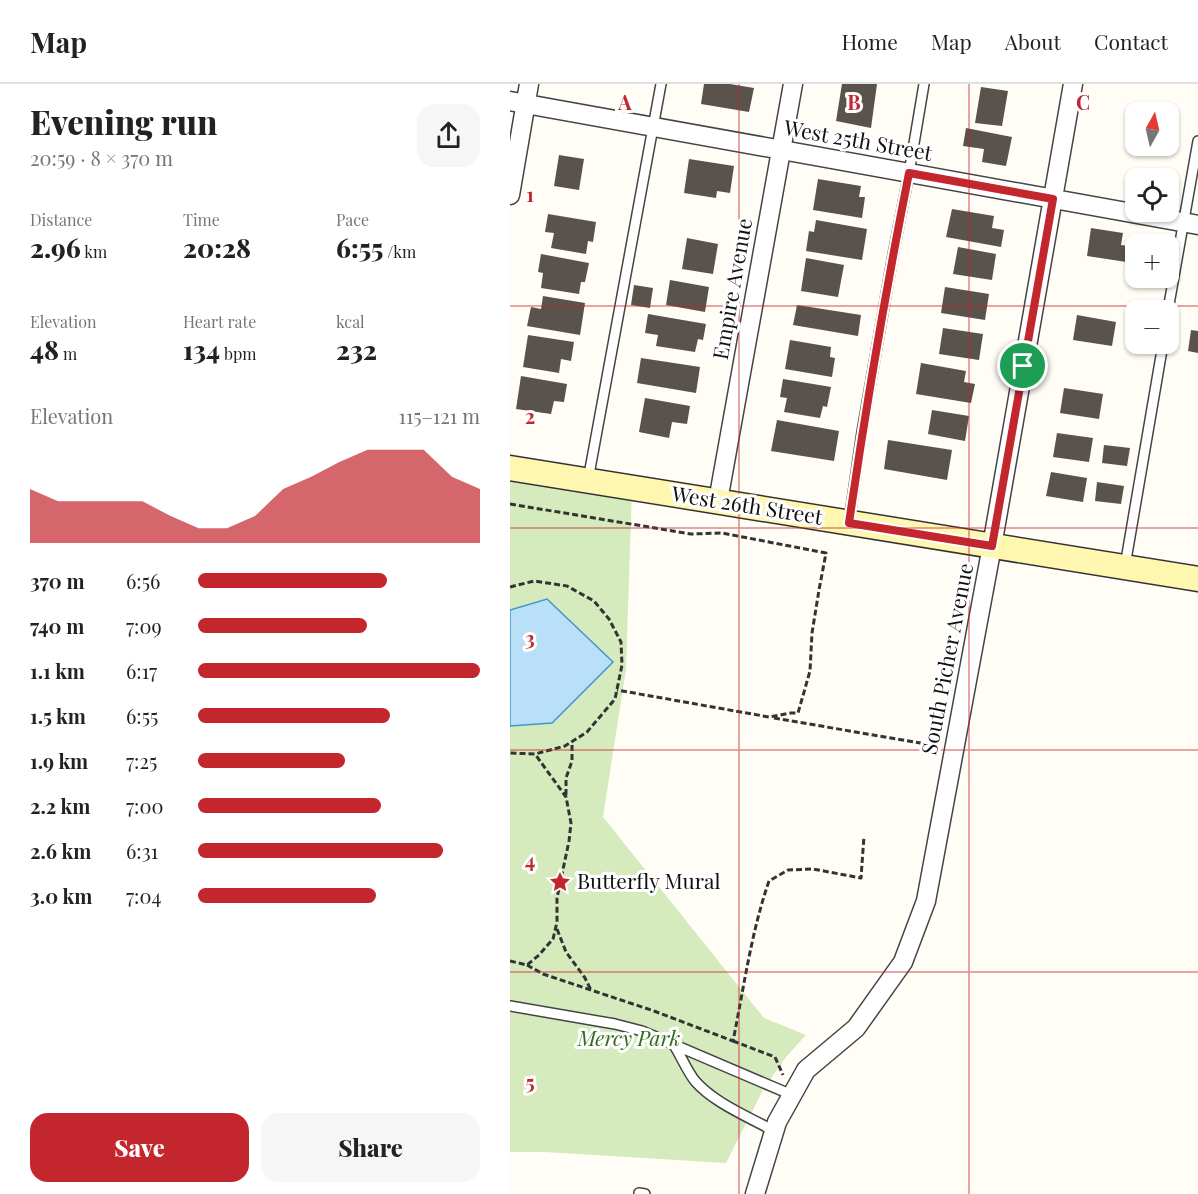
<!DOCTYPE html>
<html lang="en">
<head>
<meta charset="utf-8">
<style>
  :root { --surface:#fff; --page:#f6f6f6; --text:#222; --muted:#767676; --line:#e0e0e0; --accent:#c4262e }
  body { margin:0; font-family:"Playfair Display",serif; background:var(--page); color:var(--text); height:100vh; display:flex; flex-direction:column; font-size:22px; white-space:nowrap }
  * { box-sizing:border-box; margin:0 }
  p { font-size:20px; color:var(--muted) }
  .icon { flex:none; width:33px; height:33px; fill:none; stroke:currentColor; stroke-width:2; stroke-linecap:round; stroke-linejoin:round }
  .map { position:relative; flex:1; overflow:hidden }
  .sheet { display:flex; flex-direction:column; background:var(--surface); width:510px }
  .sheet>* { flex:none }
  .needle { width:39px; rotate:8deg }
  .buttons { position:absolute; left:615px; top:18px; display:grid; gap:12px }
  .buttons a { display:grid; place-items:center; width:54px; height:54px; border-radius:12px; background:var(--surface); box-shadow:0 2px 4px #0004; font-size:30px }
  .pin { position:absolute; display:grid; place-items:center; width:51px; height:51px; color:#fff; margin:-26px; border:3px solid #fff; border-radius:50%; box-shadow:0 2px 6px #0007 }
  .round { display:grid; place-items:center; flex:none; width:63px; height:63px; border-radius:18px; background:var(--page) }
  .summary { display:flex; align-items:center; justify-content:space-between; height:102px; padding:0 30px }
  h1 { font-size:33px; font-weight:800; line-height:45px }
  .metrics { display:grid; grid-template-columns:repeat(3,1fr); gap:9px; height:102px; padding:6px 30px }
  .metrics div { display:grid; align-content:center }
  .metrics b { font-size:26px; font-weight:800 }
  .metrics small { font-size:16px; font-weight:400 }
  .metrics p { font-size:16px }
  .chart { height:168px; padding:12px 30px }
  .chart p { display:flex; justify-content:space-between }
  .chart svg { width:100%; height:108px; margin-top:6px; fill:var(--accent); opacity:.7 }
  .cta { display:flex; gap:12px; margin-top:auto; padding:12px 30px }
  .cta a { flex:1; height:69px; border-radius:18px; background:var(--accent); color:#fff; font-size:24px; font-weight:800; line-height:69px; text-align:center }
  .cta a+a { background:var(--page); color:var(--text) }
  ul { padding:0 30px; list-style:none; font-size:20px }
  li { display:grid; grid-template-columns:96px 72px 1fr; align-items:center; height:45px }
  li i { height:15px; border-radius:8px; background:var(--accent) }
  header { display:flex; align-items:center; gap:36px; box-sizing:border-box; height:84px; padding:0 30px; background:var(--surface); border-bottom:2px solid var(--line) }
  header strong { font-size:28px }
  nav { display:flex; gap:33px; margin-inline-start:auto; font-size:21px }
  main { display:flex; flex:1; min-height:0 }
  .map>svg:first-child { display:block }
  .green { fill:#d5ebbd }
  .water { fill:#b9e0f7; stroke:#3f96cf; stroke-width:1.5 }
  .building { fill:#5a524d }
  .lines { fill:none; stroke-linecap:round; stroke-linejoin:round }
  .lane-casing { stroke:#444; stroke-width:12 }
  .street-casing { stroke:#444; stroke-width:21 }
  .secondary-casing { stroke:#333; stroke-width:27 }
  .path { stroke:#333; stroke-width:3; stroke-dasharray:6 3; stroke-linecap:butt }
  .lane { stroke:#fff; stroke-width:9 }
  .street { stroke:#fff; stroke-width:18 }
  .secondary { stroke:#fff6b0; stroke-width:24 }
  .route-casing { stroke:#fff; stroke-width:12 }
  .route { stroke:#c4262e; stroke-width:8 }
  .grid { fill:none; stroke:#c4262e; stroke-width:1.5; stroke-opacity:0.55 }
  .labels { text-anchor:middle; stroke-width:6; stroke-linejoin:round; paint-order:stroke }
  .street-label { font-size:21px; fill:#111; stroke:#fff }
  .poi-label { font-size:21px; fill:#111; stroke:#fff; text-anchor:start }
  .park-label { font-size:21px; font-style:italic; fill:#2f6b1f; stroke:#fff }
  .grid-label { font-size:20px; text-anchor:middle; font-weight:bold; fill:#c4262e; stroke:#fff; stroke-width:6; stroke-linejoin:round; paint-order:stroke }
</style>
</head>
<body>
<header>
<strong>Map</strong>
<nav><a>Home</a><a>Map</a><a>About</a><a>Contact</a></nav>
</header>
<main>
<section class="sheet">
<div class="summary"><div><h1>Evening run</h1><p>20:59 · 8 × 370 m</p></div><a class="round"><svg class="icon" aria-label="share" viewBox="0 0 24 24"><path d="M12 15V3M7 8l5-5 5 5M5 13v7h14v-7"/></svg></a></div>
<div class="metrics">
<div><p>Distance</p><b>2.96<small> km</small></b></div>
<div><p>Time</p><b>20:28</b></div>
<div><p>Pace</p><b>6:55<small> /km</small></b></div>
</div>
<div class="metrics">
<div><p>Elevation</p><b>48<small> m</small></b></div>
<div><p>Heart rate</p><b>134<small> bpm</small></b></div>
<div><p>kcal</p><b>232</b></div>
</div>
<div class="chart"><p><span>Elevation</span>115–121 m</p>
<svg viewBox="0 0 160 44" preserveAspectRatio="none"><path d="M0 44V22L10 27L20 27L30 27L40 27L50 33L60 38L70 38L80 33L90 22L100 17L110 11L120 6L130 6L140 6L150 17L160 22V44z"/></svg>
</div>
<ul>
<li><b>370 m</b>6:56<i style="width:67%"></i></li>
<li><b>740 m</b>7:09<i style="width:60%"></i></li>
<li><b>1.1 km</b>6:17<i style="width:100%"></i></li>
<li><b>1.5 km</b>6:55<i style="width:68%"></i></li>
<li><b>1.9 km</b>7:25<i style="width:52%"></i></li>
<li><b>2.2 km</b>7:00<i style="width:65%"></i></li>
<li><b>2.6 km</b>6:31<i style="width:87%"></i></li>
<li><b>3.0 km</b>7:04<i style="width:63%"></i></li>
</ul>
<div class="cta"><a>Save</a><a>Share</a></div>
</section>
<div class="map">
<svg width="688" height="1110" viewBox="0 0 688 1110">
  <rect width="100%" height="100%" fill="#fffdf5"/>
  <path class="green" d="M 0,383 L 122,404 L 116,585 L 93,733 L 254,934 L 296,951 L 276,973 L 253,1006 L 216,1079 L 34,1068 L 0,1068 Z"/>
  <path class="water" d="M 37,515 L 103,578 L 42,639 L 0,642 L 0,526 Z"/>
  <path class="building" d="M 194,0 L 220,0 L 244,4 L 239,28 L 191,20 Z
    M 332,0 L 367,0 L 361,44 L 326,37 Z
    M 471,3 L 498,7 L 492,42 L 465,39 Z
    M 456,44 L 502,53 L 496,82 L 472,78 L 474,65 L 453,62 Z
    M 49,71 L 74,75 L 69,106 L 44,102 Z
    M 179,75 L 224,82 L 220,109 L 207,107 L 206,114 L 174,109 Z
    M 308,95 L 351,102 L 349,113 L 355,113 L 352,134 L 303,126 Z
    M 442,125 L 484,132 L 482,144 L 494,146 L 491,163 L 436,153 Z
    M 38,130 L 86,138 L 83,158 L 78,157 L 76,170 L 41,164 L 44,149 L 35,148 Z
    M 306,136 L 357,145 L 352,176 L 296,167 L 299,147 L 304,148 Z
    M 581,144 L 613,149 L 611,161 L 625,163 L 623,179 L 577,172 Z
    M 177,154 L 208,160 L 203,190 L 172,185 Z
    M 448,163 L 486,170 L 482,196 L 443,190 Z
    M 31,170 L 79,179 L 75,198 L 71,198 L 69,210 L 31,204 L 33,189 L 28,188 Z
    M 296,174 L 334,181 L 328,213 L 291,207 Z
    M 160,196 L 199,203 L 195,228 L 156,221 Z
    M 124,201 L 143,204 L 140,224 L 121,221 Z
    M 435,203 L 479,210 L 475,236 L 431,229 Z
    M 33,212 L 75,219 L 70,251 L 17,242 L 21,223 L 31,225 Z
    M 287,221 L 351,231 L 348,252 L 283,241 Z
    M 138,230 L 196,240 L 193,256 L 188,255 L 185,268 L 146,262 L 148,251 L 135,249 Z
    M 567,231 L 606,238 L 602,262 L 563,256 Z
    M 433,244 L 473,250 L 469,276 L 429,270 Z
    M 681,246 L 688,247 L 688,269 L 678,267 Z
    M 18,251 L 64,258 L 61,277 L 51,275 L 49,289 L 13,283 Z
    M 280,256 L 321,263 L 320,273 L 325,274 L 322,293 L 275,285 Z
    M 131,274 L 190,283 L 186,309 L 127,299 Z
    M 411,279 L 456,287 L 454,298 L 465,300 L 461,319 L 406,310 Z
    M 11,292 L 57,300 L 54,318 L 44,317 L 41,330 L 6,325 Z
    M 273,295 L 321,303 L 317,323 L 313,322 L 310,334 L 274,328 L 277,314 L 270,313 Z
    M 554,304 L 593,310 L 589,335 L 550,329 Z
    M 135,314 L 180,322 L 177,340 L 162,338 L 159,354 L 129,348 Z
    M 422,326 L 459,332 L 455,357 L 418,350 Z
    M 267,336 L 329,347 L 324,377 L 261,367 Z
    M 547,349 L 583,354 L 579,378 L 543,373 Z
    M 378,356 L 442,366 L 437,396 L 374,385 Z
    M 594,361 L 620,364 L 617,382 L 592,379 Z
    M 541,388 L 577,394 L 573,418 L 536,412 Z
    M 587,398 L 614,402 L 611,420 L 585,417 Z"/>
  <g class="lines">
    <defs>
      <path id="lane" d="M 658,226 L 688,57
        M 78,396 L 151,0
        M 339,438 L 352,348 L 383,171 L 399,89 L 414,0
        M 615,482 L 653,260
        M 0,922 L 105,940 L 132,947 L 282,1011
        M 164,961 C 171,972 177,987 185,997 C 204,1019 239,1033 264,1047
        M 129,1110 L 129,1109 L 135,1110"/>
      <path id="street" d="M 0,17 L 688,141
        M 0,111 L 19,0
        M 208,417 L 283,0
        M 245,1110 L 267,1038 L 296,986 L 346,944 L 393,878 L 416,817 L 482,462 L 563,0"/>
      <path id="secondary" d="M 0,384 L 688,495"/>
    </defs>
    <use href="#lane" class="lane-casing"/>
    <use href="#street" class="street-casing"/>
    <use href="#secondary" class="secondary-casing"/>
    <path class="path" d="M 0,420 L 181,450 L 212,449 L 316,469 L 309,506 L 302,549 L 300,587 L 288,629 L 281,629 L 259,633 L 107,606
      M 0,503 L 24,497 L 57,502 L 84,517 L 99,535 L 111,558 L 112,581 L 105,615 L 77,648 L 55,662 L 25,670 L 0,669
      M 264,634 L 416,660
      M 56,711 L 56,694 L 62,677 L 62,658
      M 47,845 L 56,868 L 75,894 L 81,906
      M 0,877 L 17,881 L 29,871 L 43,855 L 47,838 L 47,814 L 59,757 L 61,739 L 56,713 L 25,670
      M 17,881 L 33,890 L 144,927 L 223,957 C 234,903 241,849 259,797 L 278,786 L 303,785 L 351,794 L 354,752
      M 223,957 L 265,973 L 273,991"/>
    <use href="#lane" class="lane"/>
    <use href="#street" class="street"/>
    <use href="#secondary" class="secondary"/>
  </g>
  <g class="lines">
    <defs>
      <path id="route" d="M 399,89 L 543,115 L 482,462 L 339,439 C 356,322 376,205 399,89 Z"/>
    </defs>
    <use href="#route" class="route-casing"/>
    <use href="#route" class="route"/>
  </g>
  <path class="grid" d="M 229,0 L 229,1110M 459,0 L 459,1110M 0,222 L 688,222M 0,444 L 688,444M 0,666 L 688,666M 0,888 L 688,888"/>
  <defs>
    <symbol id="sight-bare" viewBox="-9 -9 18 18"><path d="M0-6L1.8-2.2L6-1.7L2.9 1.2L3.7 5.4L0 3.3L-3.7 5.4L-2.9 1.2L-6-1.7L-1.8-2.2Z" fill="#c4262e" stroke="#fff" stroke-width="2.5" paint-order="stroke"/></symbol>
  </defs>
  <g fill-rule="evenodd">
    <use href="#sight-bare" x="35" y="783" width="30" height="30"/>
  </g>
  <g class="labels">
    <g class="street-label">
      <text transform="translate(348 57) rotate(10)" y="7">West 25th Street</text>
      <text transform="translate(223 205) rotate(-80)" y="7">Empire Avenue</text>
      <text transform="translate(237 422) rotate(9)" y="7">West 26th Street</text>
      <text transform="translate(438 575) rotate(-79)" y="7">South Picher Avenue</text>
    </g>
    <g class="poi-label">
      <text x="67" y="805">Butterfly Mural</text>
    </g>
    <g class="park-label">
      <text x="119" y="962">Mercy Park</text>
    </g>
  </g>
  <g class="grid-label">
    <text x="115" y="26">A</text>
    <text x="344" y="26">B</text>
    <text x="573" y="26">C</text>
    <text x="20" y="118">1</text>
    <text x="20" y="340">2</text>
    <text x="20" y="562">3</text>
    <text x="20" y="784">4</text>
    <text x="20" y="1006">5</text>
  </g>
</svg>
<div class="buttons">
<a><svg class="needle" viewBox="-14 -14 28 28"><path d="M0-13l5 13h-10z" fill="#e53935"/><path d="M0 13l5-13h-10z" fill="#767676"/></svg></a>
<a><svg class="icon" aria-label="locate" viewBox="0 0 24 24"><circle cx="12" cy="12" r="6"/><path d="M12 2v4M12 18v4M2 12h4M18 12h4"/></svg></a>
<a>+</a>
<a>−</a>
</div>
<div class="pin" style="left:513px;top:282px;background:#1e9e55"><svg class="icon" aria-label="arrive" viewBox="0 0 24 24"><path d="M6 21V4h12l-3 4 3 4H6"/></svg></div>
</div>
</main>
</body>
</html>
